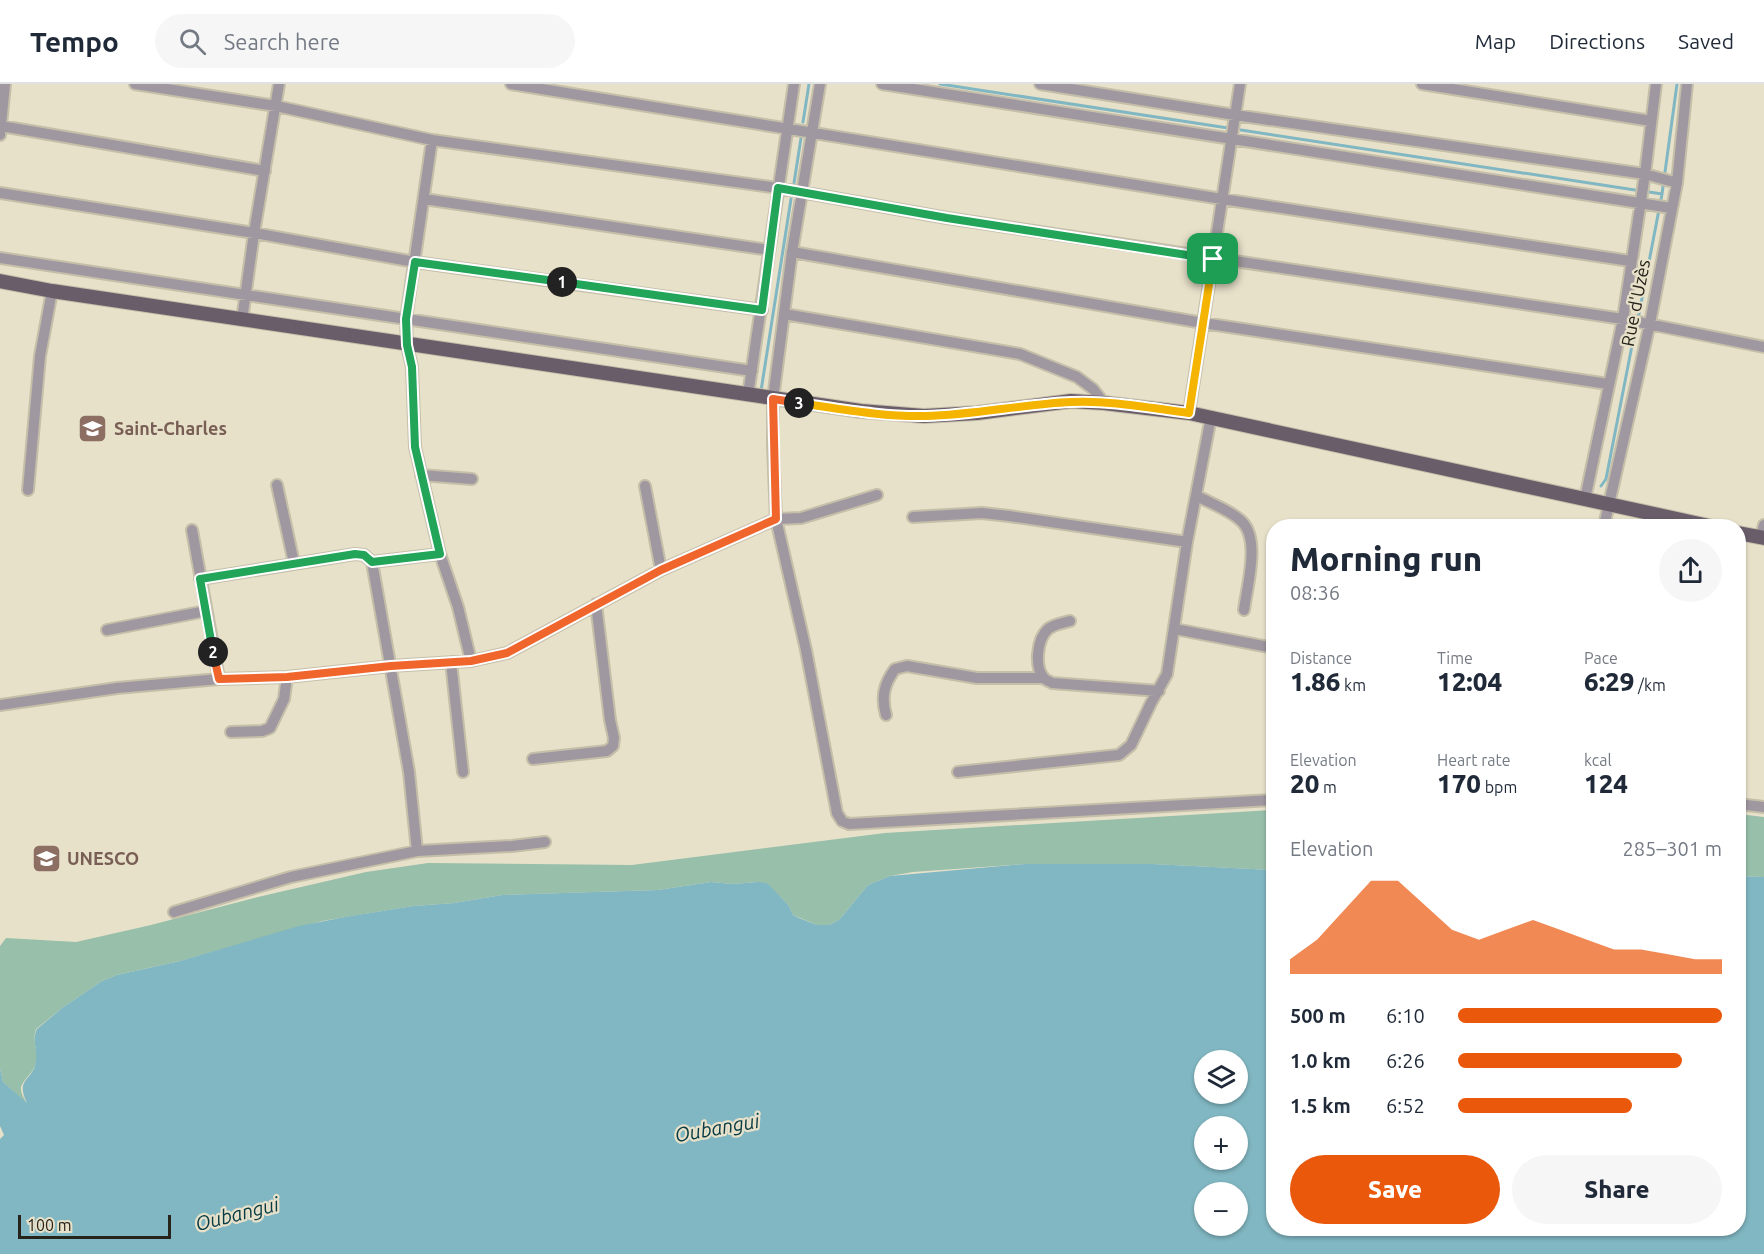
<!DOCTYPE html>
<html lang="en">
<head>
<meta charset="utf-8">
<style>
  :root { --surface:#fff; --page:#f6f6f7; --text:#1f2937; --muted:#747a83; --line:#e0e1e3; --accent:#ea580c }
  body { margin:0; font-family:Ubuntu,sans-serif; background:var(--page); color:var(--text); height:100vh; display:flex; flex-direction:column; font-size:22px; white-space:nowrap }
  * { box-sizing:border-box; margin:0 }
  p { font-size:20px; color:var(--muted) }
  .icon { flex:none; width:33px; height:33px; fill:none; stroke:currentColor; stroke-width:2; stroke-linecap:round; stroke-linejoin:round }
  .map { position:relative; flex:1; overflow:hidden }
  .details { position:absolute; left:1266px; top:435px; width:480px; height:717px; display:flex; flex-direction:column; background:var(--surface); border-radius:24px; box-shadow:0 2px 4px #0004 }
  .details>* { flex:none }
  .fabs { position:absolute; left:1194px; top:966px; display:grid; gap:12px }
  .fabs a { display:grid; place-items:center; width:54px; height:54px; border-radius:50%; background:var(--surface); box-shadow:0 2px 4px #0004; font-size:30px }
  .scale { position:absolute; left:18px; bottom:15px; width:153px; box-sizing:border-box; padding-left:6px; border:3px solid #25231a; border-top:0; font-size:16px; line-height:21px; white-space:nowrap; color:#25231a; -webkit-text-stroke:4px #e8e1ca; paint-order:stroke }
  .pin { position:absolute; display:grid; place-items:center; width:51px; height:51px; color:#fff; margin:-26px; border-radius:12px; box-shadow:0 3px 9px #0006 }
  .km { position:absolute; width:30px; height:30px; margin:-15px; border-radius:50%; background:#222; color:#fff; font-size:16px; line-height:30px; text-align:center }
  .round { display:grid; place-items:center; flex:none; width:63px; height:63px; border-radius:32px; background:var(--page) }
  .head { display:flex; align-items:center; justify-content:space-between; height:102px; padding:0 24px }
  h1 { font-size:33px; font-weight:800; line-height:45px }
  .stats { display:grid; grid-template-columns:repeat(3,1fr); gap:9px; height:102px; padding:6px 24px }
  .stats div { display:grid; align-content:center }
  .stats b { font-size:26px; font-weight:800 }
  .stats small { font-size:16px; font-weight:400 }
  .stats p { font-size:16px }
  .chart { height:168px; padding:12px 24px }
  .chart p { display:flex; justify-content:space-between }
  .chart svg { width:100%; height:108px; margin-top:6px; fill:var(--accent); opacity:.7 }
  .cta { display:flex; gap:12px; margin-top:auto; padding:12px 24px }
  .cta a { flex:1; height:69px; border-radius:36px; background:var(--accent); color:#fff; font-size:24px; font-weight:800; line-height:69px; text-align:center }
  .cta a+a { background:var(--page); color:var(--text) }
  ul { padding:0 24px; list-style:none; font-size:20px }
  li { display:grid; grid-template-columns:96px 72px 1fr; align-items:center; height:45px }
  li i { height:15px; border-radius:8px; background:var(--accent) }
  header { display:flex; align-items:center; gap:36px; box-sizing:border-box; height:84px; padding:0 30px; background:var(--surface); border-bottom:2px solid var(--line) }
  header strong { font-size:28px }
  nav { display:flex; gap:33px; margin-inline-start:auto; font-size:21px }
  .search { width:420px; height:54px; background:var(--page); display:flex; align-items:center; gap:15px; box-sizing:border-box; padding:0 21px; border-radius:33px; color:var(--muted); font-size:22px }
  .map>svg:first-child { display:block }
  .green { fill:#97bfa9 }
  .water { fill:#81b7c2; fill-rule:evenodd }
  .lines { fill:none; stroke-linecap:round; stroke-linejoin:round }
  .stream { stroke:#81b7c2; stroke-width:3 }
  .minor-casing { stroke:#c5bfaa; stroke-width:14 }
  .major-casing { stroke:#c5bfaa; stroke-width:16 }
  .minor { stroke:#a098a0; stroke-width:10 }
  .major { stroke:#6a5d6a; stroke-width:14 }
  .split-1-casing { stroke:#fff; stroke-width:12 }
  .split-2-casing { stroke:#fff; stroke-width:12 }
  .split-3-casing { stroke:#fff; stroke-width:12 }
  .split-4-casing { stroke:#fff; stroke-width:12 }
  .split-1 { stroke:#22a559; stroke-width:8 }
  .split-2 { stroke:#22a559; stroke-width:8 }
  .split-3 { stroke:#f0652b; stroke-width:8 }
  .split-4 { stroke:#f5b400; stroke-width:8 }
  .labels { text-anchor:middle; stroke-width:4.5; stroke-linejoin:round; paint-order:stroke }
  .street-label { font-size:18px; fill:#25231a; stroke:#e8e1ca }
  .education-label { font-size:18px; font-weight:bold; fill:#785e54; stroke:#e8e1ca; text-anchor:start }
  .water-label { font-size:20px; font-style:italic; fill:#083c45; stroke:#e8e1ca }
</style>
</head>
<body>
<header>
<strong>Tempo</strong>
<div class="search"><svg class="icon" aria-label="search" viewBox="0 0 24 24"><circle cx="10" cy="10" r="6"/><path d="M15 15l6 6"/></svg>Search here</div>
<nav><a>Map</a><a>Directions</a><a>Saved</a></nav>
</header>
<div class="map">
<svg width="1764" height="1170" viewBox="0 0 1764 1170">
  <rect width="100%" height="100%" fill="#e8e1ca"/>
  <path class="green" d="M 1273,726 L 1273,786 L 1153,780 L 1025,780 L 913,788 L 890,792 L 868,801 L 839,836 L 829,841 L 817,841 L 793,831 L 789,822 L 780,813 L 757,798 L 733,800 L 711,798 L 658,806 L 502,811 L 454,819 L 413,822 L 322,837 L 180,877 L 117,891 L 102,897 L 62,924 L 36,945 C 32,955 38,967 36,978 C 34,989 24,994 21,1003 C 20,1009 25,1016 28,1021 L 3,998 L 0,984 L 0,862 L 6,854 L 76,858 L 151,841 L 258,813 L 366,788 L 428,779 L 632,781 L 885,749 Z
    M 1738,730 L 1764,733 L 1764,793 L 1739,792 Z"/>
  <path class="water" d="M 1025,780 L 1153,780 L 1273,786 L 1274,1144 L 1738,1144 L 1739,792 L 1764,793 L 1764,1170 L 0,1170 L 0,1055 L 4,1051 L 0,1042 L 0,984 L 3,998 L 27,1019 C 14,993 35,997 36,975 C 37,965 32,954 37,945 L 62,924 L 102,897 L 117,891 L 180,877 L 299,842 L 345,833 L 413,822 L 454,819 L 502,811 L 658,806 L 711,798 L 733,800 L 757,798 L 766,799 L 770,802 L 789,822 L 793,831 L 799,834 L 817,841 L 829,841 L 839,836 L 868,801 L 890,792 ZM 1204,976 L 1238,976 L 1238,1010 L 1204,1010 ZM 1204,1042 L 1238,1042 L 1238,1076 L 1204,1076 ZM 1204,1108 L 1238,1108 L 1238,1142 L 1204,1142 Z"/>
  <g class="lines">
    <path class="stream" d="M 940,0 L 1228,44
      M 803,38 L 809,0
      M 1241,46 L 1635,106
      M 794,99 L 801,54
      M 1649,108 L 1662,110
      M 1638,235 L 1662,110 L 1677,0
      M 761,307 L 791,115
      M 1601,402 L 1606,395 L 1636,241"/>
    <defs>
      <path id="minor" d="M 135,0 L 276,22 L 432,56 L 778,104 L 947,134 L 1623,235 L 1764,263
        M 511,0 L 1222,115 L 1630,177
        M 820,0 L 792,168 L 773,315 L 773,361 L 776,435 L 806,566 L 837,729 L 842,737 L 849,740 L 1274,716
        M 882,0 L 1671,124
        M 1040,0 L 1235,31 L 1645,90 L 1677,99
        M 1422,0 L 1651,37
        M 1,42 L 265,87
        M 0,51 L 5,0
        M 432,56 L 406,235 L 407,261 L 412,283 L 415,363 L 440,470 L 458,523 L 471,577
        M 0,109 L 254,149 L 415,178 L 762,226
        M 424,115 L 769,166
        M 792,168 L 1203,239 L 1608,300
        M 0,174 L 752,287
        M 784,230 L 1020,270 L 1077,293 L 1093,305 L 1104,319
        M 242,236 L 254,149 L 279,0
        M 748,311 L 794,0
        M 1189,329 L 1240,0
        M 421,391 L 472,395
        M 277,401 L 294,479
        M 645,402 L 661,486
        M 28,406 L 40,272 L 52,207
        M 1197,412 C 1210,419 1227,425 1239,435 C 1262,452 1247,501 1244,526
        M 1585,415 L 1623,235 L 1645,90 L 1656,0
        M 913,433 L 982,429 L 1009,432 L 1187,458
        M 1604,442 L 1650,239 L 1677,99 L 1687,0
        M 192,446 L 219,595
        M 1761,453 L 1764,441
        M 200,495 L 355,470 L 364,471 L 372,478
        M 1070,537 C 1063,539 1054,540 1048,545 C 1037,555 1034,583 1044,594 C 1046,597 1050,597 1052,599 L 1159,607
        M 1175,545 L 1274,564
        M 107,546 L 206,527
        M 451,578 L 463,688
        M 0,621 L 117,604 L 219,595 L 287,593 L 391,582 L 471,577 L 507,569 L 661,486 L 776,435 L 801,434 L 877,411
        M 886,631 C 881,613 884,600 895,585 L 907,582 L 977,594 L 1044,594
        M 231,648 L 262,647 L 270,644 L 284,615 L 287,593
        M 533,675 L 607,667 L 613,662 L 614,654 L 610,636 L 596,520
        M 958,688 L 1119,671 L 1131,661 L 1151,619 L 1167,590 L 1187,458 L 1211,333
        M 1738,720 L 1764,723
        M 417,767 L 409,688 L 372,478 L 440,470
        M 174,828 L 291,793 L 417,767 L 512,762 L 545,758"/>
      <path id="major" d="M 0,197 L 52,207 L 861,327 L 924,332 L 977,329 L 1071,317 L 1104,319 L 1189,329 L 1709,442
        M 1738,449 L 1764,454"/>
    </defs>
    <use href="#minor" class="minor-casing"/>
    <use href="#major" class="major-casing"/>
    <use href="#minor" class="minor"/>
    <use href="#major" class="major"/>
  </g>
  <g class="lines">
    <defs>
      <path id="split-1" d="M 562,198 L 762,226 L 778,104 L 947,134 L 1213,175"/>
      <path id="split-2" d="M 213,568 L 200,495 L 355,470 L 364,471 L 372,478 L 440,470 L 415,363 L 412,283 L 407,261 L 406,235 L 415,178 L 562,198"/>
      <path id="split-3" d="M 213,568 L 219,595 L 287,593 L 391,582 L 471,577 L 507,569 L 661,486 L 776,435 L 773,315 L 799,319"/>
      <path id="split-4" d="M 799,319 C 841,325 884,333 926,332 C 975,331 1023,320 1071,318 C 1110,316 1150,324 1189,329 L 1213,175"/>
    </defs>
    <use href="#split-1" class="split-1-casing"/>
    <use href="#split-2" class="split-2-casing"/>
    <use href="#split-3" class="split-3-casing"/>
    <use href="#split-4" class="split-4-casing"/>
    <use href="#split-1" class="split-1"/>
    <use href="#split-2" class="split-2"/>
    <use href="#split-3" class="split-3"/>
    <use href="#split-4" class="split-4"/>
  </g>
  <defs>
    <symbol id="school-square" viewBox="-11 -11 22 22"><rect x="-9" y="-9" width="18" height="18" rx="4" fill="#8d6e63" stroke="#e8e1ca"/><path d="M0-5L7-2L0 1L-7-2ZM-4 1L0 2.5L4 1V4Q0 6-4 4Z" fill="#fff"/></symbol>
  </defs>
  <g fill-rule="evenodd">
    <use href="#school-square" x="76" y="328" width="33" height="33"/>
    <use href="#school-square" x="30" y="758" width="33" height="33"/>
  </g>
  <g class="labels">
    <g class="street-label">
      <text transform="translate(1636 219) rotate(-79)" y="6">Rue d'Uzès</text>
    </g>
    <g class="education-label">
      <text x="114" y="351">Saint-Charles</text>
      <text x="67" y="781">UNESCO</text>
    </g>
    <g class="water-label">
      <text transform="translate(717 1044) rotate(-10)" y="7">Oubangui</text>
      <text transform="translate(237 1130) rotate(-14)" y="7">Oubangui</text>
    </g>
  </g>
</svg>
<div class="fabs">
<a><svg class="icon" aria-label="layers" viewBox="0 0 24 24"><path d="M12 4l9 5-9 5-9-5zM3 14l9 5 9-5"/></svg></a>
<a>+</a>
<a>−</a>
</div>
<div class="scale">100 m</div>
<div class="pin" style="left:1213px;top:175px;background:#1e9e55"><svg class="icon" aria-label="arrive" viewBox="0 0 24 24"><path d="M6 21V4h12l-3 4 3 4H6"/></svg></div>
<b class="km" style="left:562px;top:198px">1</b>
<b class="km" style="left:213px;top:568px">2</b>
<b class="km" style="left:799px;top:319px">3</b>
<section class="details">
<div class="head"><div><h1>Morning run</h1><p>08:36</p></div><a class="round"><svg class="icon" aria-label="share" viewBox="0 0 24 24"><path d="M12 15V3M7 8l5-5 5 5M5 13v7h14v-7"/></svg></a></div>
<div class="stats">
<div><p>Distance</p><b>1.86<small> km</small></b></div>
<div><p>Time</p><b>12:04</b></div>
<div><p>Pace</p><b>6:29<small> /km</small></b></div>
</div>
<div class="stats">
<div><p>Elevation</p><b>20<small> m</small></b></div>
<div><p>Heart rate</p><b>170<small> bpm</small></b></div>
<div><p>kcal</p><b>124</b></div>
</div>
<div class="chart"><p><span>Elevation</span>285–301 m</p>
<svg viewBox="0 0 160 44" preserveAspectRatio="none"><path d="M0 44V38L10 30L20 18L30 6L40 6L50 16L60 26L70 30L80 26L90 22L100 26L110 30L120 34L130 34L140 36L150 38L160 38V44z"/></svg>
</div>
<ul>
<li><b>500 m</b>6:10<i style="width:100%"></i></li>
<li><b>1.0 km</b>6:26<i style="width:85%"></i></li>
<li><b>1.5 km</b>6:52<i style="width:66%"></i></li>
</ul>
<div class="cta"><a>Save</a><a>Share</a></div>
</section>
</div>
</body>
</html>
